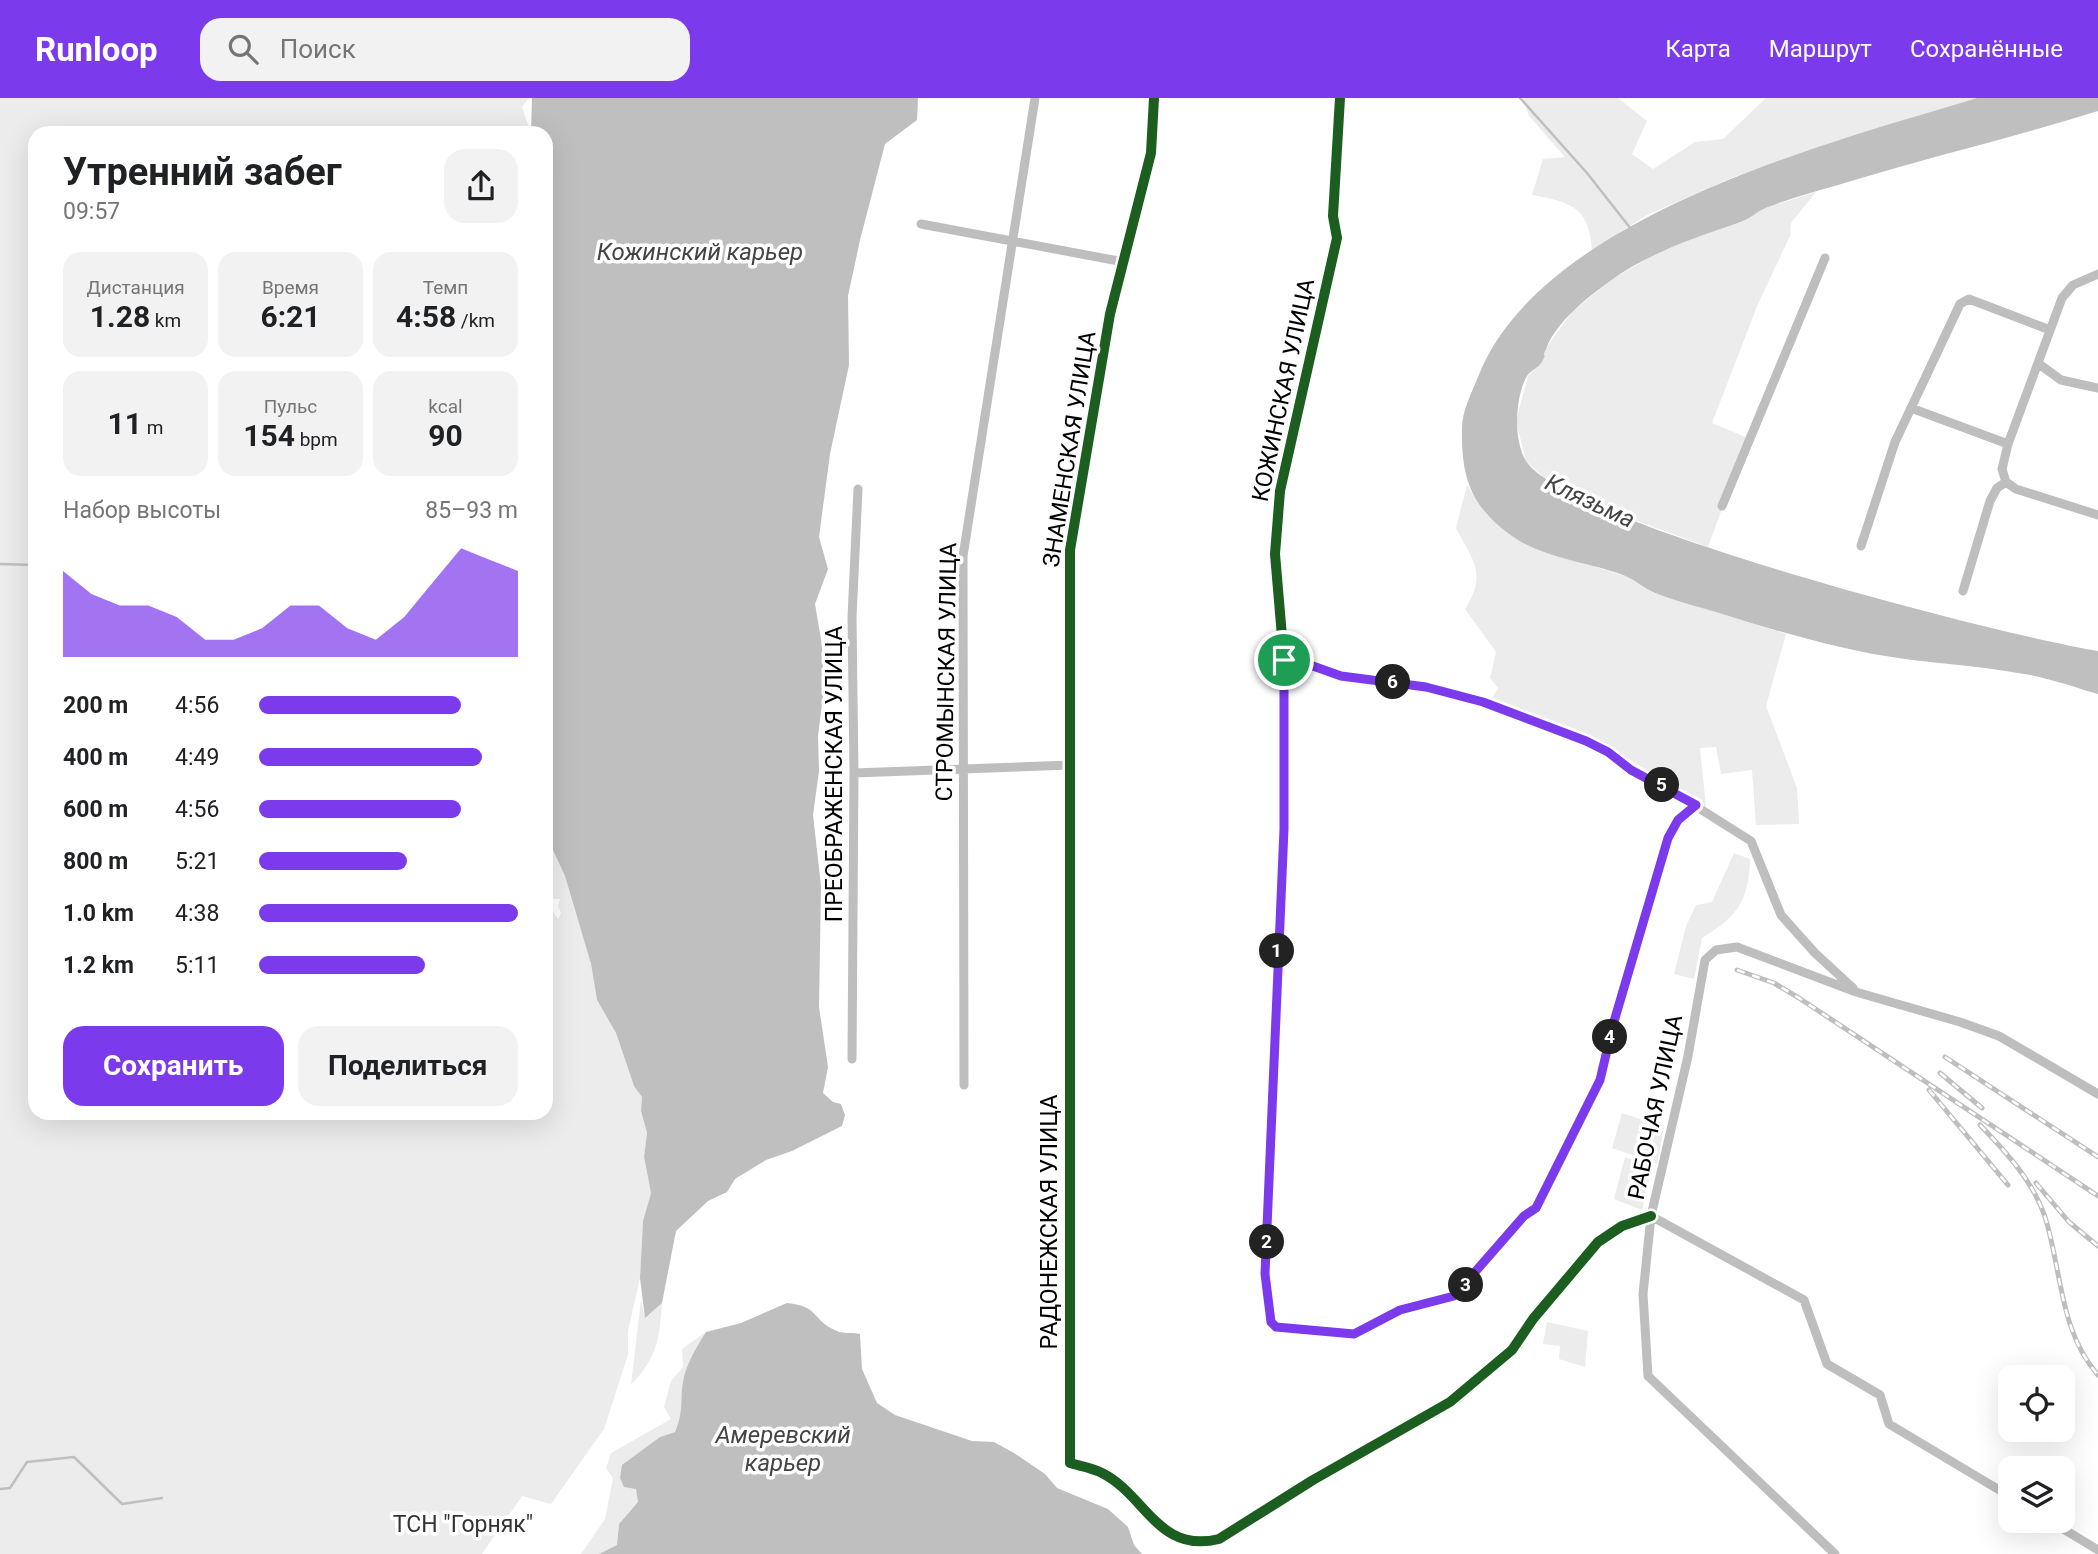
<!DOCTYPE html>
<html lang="ru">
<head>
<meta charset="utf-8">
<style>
  :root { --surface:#fff; --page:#f2f2f2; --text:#202124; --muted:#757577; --accent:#7c3aed }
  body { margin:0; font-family:Roboto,sans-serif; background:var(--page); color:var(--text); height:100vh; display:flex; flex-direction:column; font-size:26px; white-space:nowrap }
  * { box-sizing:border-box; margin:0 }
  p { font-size:23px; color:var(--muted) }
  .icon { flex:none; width:38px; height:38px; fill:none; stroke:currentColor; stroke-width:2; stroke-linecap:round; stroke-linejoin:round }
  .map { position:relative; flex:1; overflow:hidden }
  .side { position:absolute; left:28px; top:28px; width:525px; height:994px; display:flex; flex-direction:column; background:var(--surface); border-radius:21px; box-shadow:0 7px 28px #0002 }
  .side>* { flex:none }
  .controls { position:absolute; left:1998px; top:1267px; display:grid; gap:14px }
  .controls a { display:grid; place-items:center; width:77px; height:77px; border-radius:14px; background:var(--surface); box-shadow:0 7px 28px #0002; font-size:35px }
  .pin { position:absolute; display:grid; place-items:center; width:60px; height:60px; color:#fff; margin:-30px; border:4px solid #fff; border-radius:50%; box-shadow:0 2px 7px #0007 }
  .km { position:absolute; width:35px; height:35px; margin:-18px; border-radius:50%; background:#222; color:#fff; font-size:19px; line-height:35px; text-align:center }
  .round { display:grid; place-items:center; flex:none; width:74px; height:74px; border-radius:21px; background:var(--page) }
  .head { display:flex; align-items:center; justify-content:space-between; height:119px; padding:0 35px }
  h1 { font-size:38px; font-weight:700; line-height:52px }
  .metrics { display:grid; grid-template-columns:repeat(3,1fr); gap:10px; height:119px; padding:7px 35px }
  .metrics div { display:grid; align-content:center; border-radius:18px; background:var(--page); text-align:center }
  .metrics b { font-size:30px; font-weight:700 }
  .metrics small { font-size:19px; font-weight:400 }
  .metrics p { font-size:19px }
  .chart { height:196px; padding:14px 35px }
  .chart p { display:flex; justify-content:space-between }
  .chart svg { width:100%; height:126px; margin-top:7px; fill:var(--accent); opacity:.7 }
  .button { display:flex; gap:14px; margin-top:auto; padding:14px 35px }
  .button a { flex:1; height:80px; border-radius:21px; background:var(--accent); color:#fff; font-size:28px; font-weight:700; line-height:80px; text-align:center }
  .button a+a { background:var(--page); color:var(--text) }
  ul { padding:0 35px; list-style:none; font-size:23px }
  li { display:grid; grid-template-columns:112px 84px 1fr; align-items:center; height:52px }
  li i { height:18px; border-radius:9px; background:var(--accent) }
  header { display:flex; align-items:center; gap:42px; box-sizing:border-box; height:98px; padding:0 35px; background:var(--accent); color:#fff }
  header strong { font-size:33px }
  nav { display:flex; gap:38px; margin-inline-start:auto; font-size:24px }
  .search { width:490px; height:63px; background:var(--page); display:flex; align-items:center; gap:18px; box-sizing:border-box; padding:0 24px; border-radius:21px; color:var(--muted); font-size:26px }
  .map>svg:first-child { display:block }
  .green { fill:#ececec }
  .water { fill:#bfbfbf }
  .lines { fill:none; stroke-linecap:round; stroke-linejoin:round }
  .stream { stroke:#bfbfbf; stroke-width:2.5 }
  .minor { stroke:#bebebe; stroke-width:9 }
  .rail-casing { stroke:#bebebe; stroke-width:5 }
  .rail { stroke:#fff; stroke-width:2.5; stroke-dasharray:8; stroke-linecap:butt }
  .cycleway-casing { stroke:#fff; stroke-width:15 }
  .cycleway { stroke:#1b5e20; stroke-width:10 }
  .route-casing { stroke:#fff; stroke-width:14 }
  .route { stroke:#7c3aed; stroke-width:9 }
  .labels { text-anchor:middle; stroke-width:7; stroke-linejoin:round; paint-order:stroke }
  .street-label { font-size:23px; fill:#000; stroke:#fff }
  .park-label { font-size:23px; fill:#333; stroke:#fff }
  .water-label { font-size:24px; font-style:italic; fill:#444; stroke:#fff }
</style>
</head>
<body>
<header>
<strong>Runloop</strong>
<div class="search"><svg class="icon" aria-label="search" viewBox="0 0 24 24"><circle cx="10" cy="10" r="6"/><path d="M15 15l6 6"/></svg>Поиск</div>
<nav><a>Карта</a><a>Маршрут</a><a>Сохранённые</a></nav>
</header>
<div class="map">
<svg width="2098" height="1456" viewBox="0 0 2098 1456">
  <rect width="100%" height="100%" fill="#fff"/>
  <path class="green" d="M 0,0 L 529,0 L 522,9 L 531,35 L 35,35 L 35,1015 L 546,1015 L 546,821 L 553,813 L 558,821 L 561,815 L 558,808 L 560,801 L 546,800 L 546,721 L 552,750 L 565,778 L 591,866 L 597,902 L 616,935 L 634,988 L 643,998 L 641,1013 L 647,1035 L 644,1059 L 651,1095 L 643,1123 L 640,1180 L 628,1233 L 628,1257 L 604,1331 L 551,1406 L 522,1398 L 482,1456 L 0,1456 Z
    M 1523,0 L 1618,0 L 1647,23 L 1632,56 L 1653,71 L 1695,44 L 1723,41 L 1766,0 L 1977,0 L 1734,79 L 1647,117 L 1592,152 C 1589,109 1571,104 1532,97 L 1543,61 L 1565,59 L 1529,18 Z
    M 1816,94 L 1791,125 L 1790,138 L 1758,206 L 1712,325 L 1748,340 L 1708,449 L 1602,410 L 1547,383 L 1526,363 L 1516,323 L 1528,278 L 1543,261 L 1546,250 L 1571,215 L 1611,182 L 1674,145 L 1742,124 L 1765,110 Z
    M 1467,387 L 1487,417 L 1545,453 L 1628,479 L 1652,494 L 1786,536 L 1766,608 L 1797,690 L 1799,726 L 1756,727 L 1752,672 L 1721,676 L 1716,649 L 1700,650 L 1706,709 L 1588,636 L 1492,600 L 1498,590 L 1490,580 L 1496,554 L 1465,511 C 1487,476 1474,464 1456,430 Z
    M 1734,755 L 1750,761 C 1749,803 1737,819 1702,840 L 1694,881 L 1674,876 L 1686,828 L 1696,807 L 1712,804 Z
    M 1622,1015 L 1664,1029 L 1657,1066 L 1612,1050 Z
    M 1625,1059 L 1652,1068 L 1642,1112 L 1614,1101 Z
    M 641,1202 L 645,1220 L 662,1205 C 660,1241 656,1261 631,1287 Z
    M 1547,1224 L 1588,1233 L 1585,1269 L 1559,1261 L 1560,1248 L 1543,1246 Z
    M 706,1234 C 697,1248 688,1263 684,1280 C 680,1301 685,1310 675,1334 L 660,1339 L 637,1391 L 638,1404 L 619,1426 L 617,1447 L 599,1456 L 581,1456 L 605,1421 L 613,1380 L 606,1370 L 611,1355 L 671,1321 L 664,1309 L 671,1283 L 683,1269 L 682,1251 Z"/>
  <path class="water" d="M 532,0 L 918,0 L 917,22 L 885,46 L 860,142 L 848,198 L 849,267 L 830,356 L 819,439 L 828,471 L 815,506 L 822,547 L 824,590 L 818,638 L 819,673 L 813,717 L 821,788 L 819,909 L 828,969 L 823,995 L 833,1004 L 841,1006 L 845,1017 L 842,1028 L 792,1053 L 766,1062 L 735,1081 L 727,1094 L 708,1103 L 676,1133 L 662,1205 L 645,1220 L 640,1180 L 643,1123 L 651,1095 L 644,1059 L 647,1035 L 641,1013 L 642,999 L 634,988 L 616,935 L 597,902 L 591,866 L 565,778 L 552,750 L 546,721 L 546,35 L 531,35 Z
    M 1977,0 L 2098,0 L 2098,13 C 2019,38 1938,57 1858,81 C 1828,90 1797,98 1768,109 C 1757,113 1749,122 1738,125 C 1693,140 1649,155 1610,183 C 1587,200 1556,224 1546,251 C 1541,262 1548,253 1542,264 C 1538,270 1531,272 1527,278 C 1515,299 1513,342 1526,363 C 1566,426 2009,539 2098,553 L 2098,596 C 2074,589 2049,580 2024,576 C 1975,567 1923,565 1873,556 C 1821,546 1770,531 1719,515 C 1697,508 1674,503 1653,494 C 1642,489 1634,481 1623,477 C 1587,464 1543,460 1512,438 C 1471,409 1461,379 1462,331 C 1462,313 1471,296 1478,279 C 1540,119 1826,46 1977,0 Z
    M 787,1205 C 820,1208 812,1223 837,1233 C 843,1236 852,1234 860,1236 L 862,1271 L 877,1305 L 895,1317 L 972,1343 L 994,1344 L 1014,1355 L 1045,1376 L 1057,1390 L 1108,1411 L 1128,1429 L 1134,1447 L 1142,1456 L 599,1456 L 617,1447 L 619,1426 L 638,1404 L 636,1391 L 624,1389 L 620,1380 L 622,1367 L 660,1339 L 675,1334 C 685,1310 679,1301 684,1279 C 688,1263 697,1248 706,1234 L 741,1225 Z"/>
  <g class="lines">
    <path class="stream" d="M 1520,0 L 1587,75 L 1631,131
      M 0,466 L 35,467
      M 0,1391 L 10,1390 L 27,1364 L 74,1359 L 122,1406 L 162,1400"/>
    <path class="minor" d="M 1154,0 L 1151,55 L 1110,216 L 1070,452 L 1070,1365 C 1080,1368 1093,1370 1102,1375 C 1146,1397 1158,1456 1219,1441 L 1313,1382 L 1450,1304 L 1512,1252 L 1533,1221 L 1598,1144 L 1622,1128 L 1651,1118
      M 1340,0 L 1333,118 L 1337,140 L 1280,393 L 1275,456 L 1284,562 L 1284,731 L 1265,1176 L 1271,1224 L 1276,1229 L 1354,1236 L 1400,1212 L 1454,1198 L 1524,1118 L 1536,1110 L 1600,982 L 1613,927 L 1668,740 L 1678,722 L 1696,707
      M 921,126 L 1124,164
      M 2039,266 L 2061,282 L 2098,290
      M 1911,310 L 2008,346
      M 2006,384 L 2016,391 L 2098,417
      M 1722,408 L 1825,160
      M 1861,448 L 1895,344 L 1960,206 L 1969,201 L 2050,232
      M 1963,493 L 1990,403 L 1997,390 L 2006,384 L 2002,371 L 2008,346 L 2062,200 L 2073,187 L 2098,176
      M 1284,562 L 1296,562 L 1341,578 L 1426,589 L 1483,604 L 1608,654 L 1631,672 L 1662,687 L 1751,743 L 1781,817 L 1815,855 L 1853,890
      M 854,675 L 1070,667
      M 852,961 L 854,675 L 852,519 L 858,391
      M 964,987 L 963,458 L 1035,0
      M 1651,1118 L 1804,1202 L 1827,1266 L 1880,1297 L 1889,1326 L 2011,1399
      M 2050,1423 L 2098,1452
      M 1835,1456 L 1648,1278 L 1643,1196 L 1651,1118 L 1688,958 L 1705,862 L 1716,852 L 1737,849 L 1856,894 L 1960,924 L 1999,938 L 2098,996"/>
    <defs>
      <path id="rail" d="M 1737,872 L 1774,885 L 1799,900 L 2098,1098
        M 1945,959 L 2098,1059
        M 1940,975 L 1982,1010
        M 1929,992 L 2008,1087
        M 1980,1027 C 2006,1054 2033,1083 2045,1119 C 2062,1173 2059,1232 2098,1277
        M 2036,1085 L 2069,1124 L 2098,1148"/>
    </defs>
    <use href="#rail" class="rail-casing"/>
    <use href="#rail" class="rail"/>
    <defs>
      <path id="cycleway" d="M 1154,0 L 1151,55 L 1110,216 L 1070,452 L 1070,1365 C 1080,1368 1093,1370 1102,1375 C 1146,1397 1158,1456 1219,1441 L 1313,1382 L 1450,1304 L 1512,1252 L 1533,1221 L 1598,1144 L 1622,1128 L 1651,1118
        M 1340,0 L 1333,118 L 1337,140 L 1280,393 L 1275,456 L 1284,562 L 1284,731 L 1265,1176 L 1271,1224 L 1276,1229 L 1354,1236 L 1400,1212 L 1454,1198 L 1524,1118 L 1536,1110 L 1600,982 L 1613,927 L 1668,740 L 1678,722 L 1696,707"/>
    </defs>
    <use href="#cycleway" class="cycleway-casing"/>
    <use href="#cycleway" class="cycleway"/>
  </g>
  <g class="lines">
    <defs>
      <path id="route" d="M 1284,562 L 1296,562 L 1341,578 L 1426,589 L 1483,604 L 1586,643 L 1608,654 L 1631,672 L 1696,707 L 1678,722 L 1668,740 L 1613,927 L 1600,982 L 1536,1110 L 1524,1118 L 1454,1198 L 1400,1212 L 1354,1236 L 1276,1229 L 1271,1224 L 1265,1176 L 1284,731 Z"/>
    </defs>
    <use href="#route" class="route-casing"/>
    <use href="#route" class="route"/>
  </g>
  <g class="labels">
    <g class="street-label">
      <text transform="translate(1283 292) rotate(-78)" y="8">КОЖИНСКАЯ УЛИЦА</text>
      <text transform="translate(1069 351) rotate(-81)" y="8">ЗНАМЕНСКАЯ УЛИЦА</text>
      <text transform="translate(946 574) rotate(-89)" y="8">СТРОМЫНСКАЯ УЛИЦА</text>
      <text transform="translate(834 676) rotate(-90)" y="8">ПРЕОБРАЖЕНСКАЯ УЛИЦА</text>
      <text transform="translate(1655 1009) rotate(-78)" y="8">РАБОЧАЯ УЛИЦА</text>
      <text transform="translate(1049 1124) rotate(-90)" y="8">РАДОНЕЖСКАЯ УЛИЦА</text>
    </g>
    <g class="park-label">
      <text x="463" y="1434">ТСН "Горняк"</text>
    </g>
    <g class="water-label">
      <text x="700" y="162">Кожинский карьер</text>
      <text transform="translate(1590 403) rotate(25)" y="8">Клязьма</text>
      <text x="783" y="1345">Амеревский<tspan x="783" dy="28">карьер</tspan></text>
    </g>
  </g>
</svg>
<div class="controls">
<a><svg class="icon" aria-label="locate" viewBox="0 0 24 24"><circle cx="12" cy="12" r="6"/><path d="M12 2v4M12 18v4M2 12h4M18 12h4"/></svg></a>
<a><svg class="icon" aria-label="layers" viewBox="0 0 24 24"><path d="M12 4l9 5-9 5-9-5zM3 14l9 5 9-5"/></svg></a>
</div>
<div class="pin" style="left:1284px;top:562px;background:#1e9e55"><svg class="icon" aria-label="arrive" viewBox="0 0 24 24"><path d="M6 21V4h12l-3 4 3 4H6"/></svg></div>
<b class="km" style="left:1277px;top:853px">1</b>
<b class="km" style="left:1267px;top:1144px">2</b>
<b class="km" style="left:1466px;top:1187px">3</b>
<b class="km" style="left:1610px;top:939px">4</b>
<b class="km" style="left:1662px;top:687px">5</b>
<b class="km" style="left:1393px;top:584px">6</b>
<section class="side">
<div class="head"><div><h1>Утренний забег</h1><p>09:57</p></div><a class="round"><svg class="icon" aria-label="share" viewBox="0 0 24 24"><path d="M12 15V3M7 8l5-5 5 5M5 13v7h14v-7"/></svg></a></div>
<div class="metrics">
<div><p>Дистанция</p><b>1.28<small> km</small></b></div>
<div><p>Время</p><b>6:21</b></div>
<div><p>Темп</p><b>4:58<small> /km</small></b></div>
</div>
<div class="metrics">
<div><b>11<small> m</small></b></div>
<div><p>Пульс</p><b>154<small> bpm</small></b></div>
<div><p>kcal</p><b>90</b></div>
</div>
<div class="chart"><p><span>Набор высоты</span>85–93 m</p>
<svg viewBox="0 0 160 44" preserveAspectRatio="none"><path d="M0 44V14L10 22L20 26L30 26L40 30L50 38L60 38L70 34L80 26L90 26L100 34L110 38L120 30L130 18L140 6L150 10L160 14V44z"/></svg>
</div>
<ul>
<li><b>200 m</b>4:56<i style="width:78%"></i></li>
<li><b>400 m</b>4:49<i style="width:86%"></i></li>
<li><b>600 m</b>4:56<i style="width:78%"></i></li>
<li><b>800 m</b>5:21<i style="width:57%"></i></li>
<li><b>1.0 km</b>4:38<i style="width:100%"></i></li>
<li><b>1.2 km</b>5:11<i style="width:64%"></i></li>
</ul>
<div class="button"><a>Сохранить</a><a>Поделиться</a></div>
</section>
</div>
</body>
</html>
